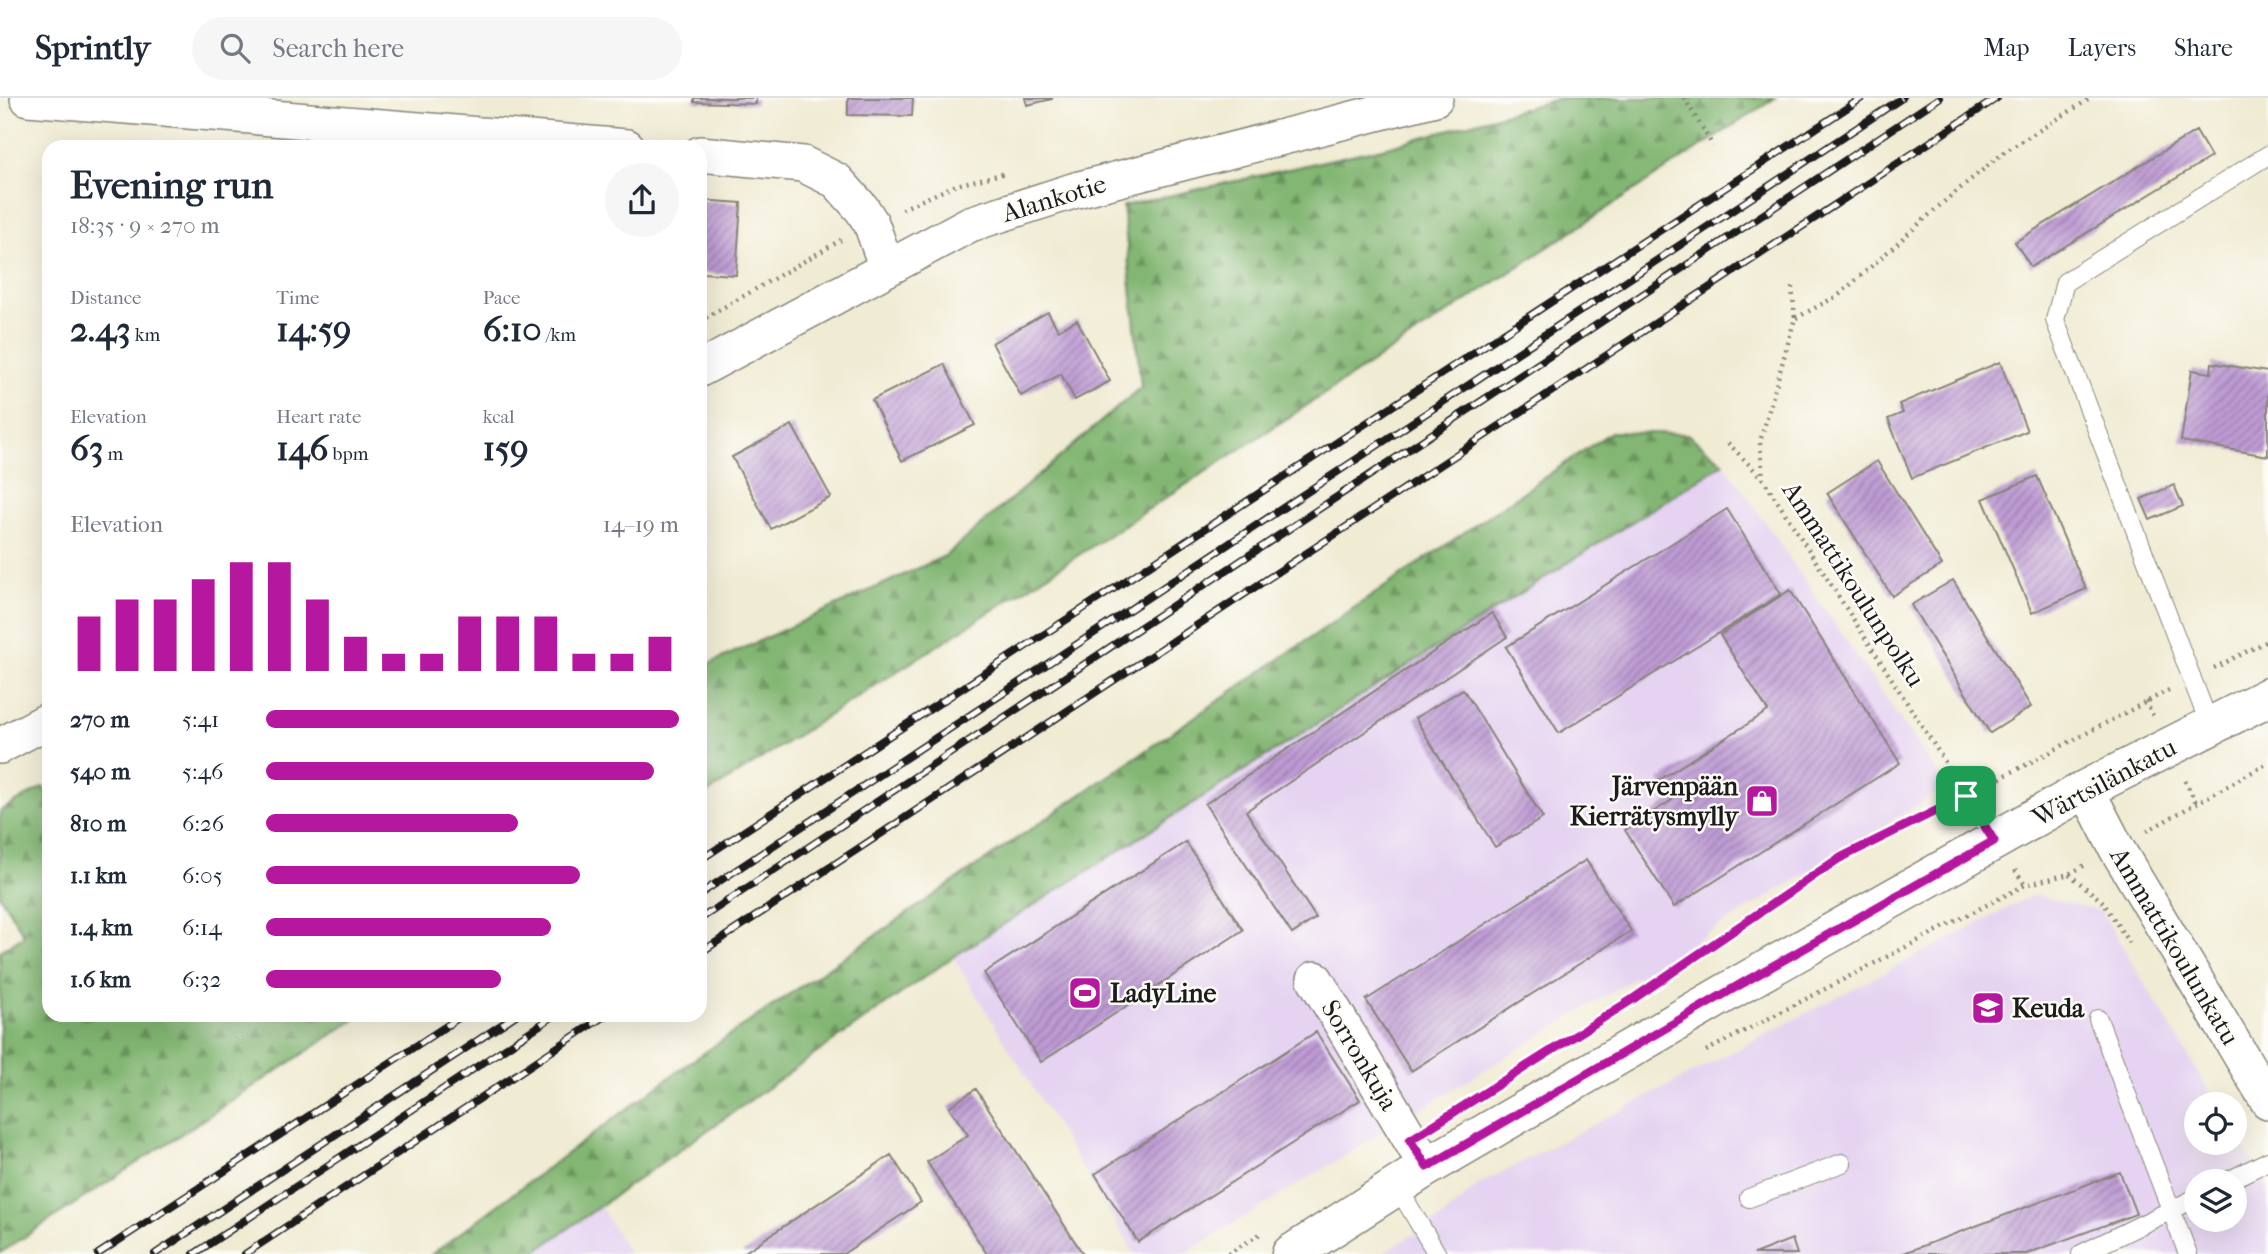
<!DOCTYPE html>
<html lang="en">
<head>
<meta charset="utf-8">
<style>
  :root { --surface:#fff; --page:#f6f6f7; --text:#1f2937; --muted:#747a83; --line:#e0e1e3; --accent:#b5179e }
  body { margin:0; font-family:"IM FELL French Canon",serif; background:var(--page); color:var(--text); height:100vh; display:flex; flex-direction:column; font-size:26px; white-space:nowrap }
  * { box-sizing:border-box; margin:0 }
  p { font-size:23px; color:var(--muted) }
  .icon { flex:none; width:38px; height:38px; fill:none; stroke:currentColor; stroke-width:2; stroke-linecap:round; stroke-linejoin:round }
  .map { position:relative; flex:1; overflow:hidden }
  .drawer { position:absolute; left:42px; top:42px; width:665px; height:882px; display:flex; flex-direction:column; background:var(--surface); border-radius:21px; box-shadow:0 7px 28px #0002 }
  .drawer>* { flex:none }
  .tools { position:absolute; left:2184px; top:994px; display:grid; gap:14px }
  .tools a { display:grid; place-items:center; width:63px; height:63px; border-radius:50%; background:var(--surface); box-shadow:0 7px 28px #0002; font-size:35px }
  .pin { position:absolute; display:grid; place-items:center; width:60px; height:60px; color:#fff; margin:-30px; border-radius:14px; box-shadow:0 4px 10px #0006 }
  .round { display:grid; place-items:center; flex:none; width:74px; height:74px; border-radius:37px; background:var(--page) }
  .head { display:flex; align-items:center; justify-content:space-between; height:119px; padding:0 28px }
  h1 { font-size:38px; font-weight:700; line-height:52px }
  .figures { display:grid; grid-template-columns:repeat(3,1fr); gap:10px; height:119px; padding:7px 28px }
  .figures div { display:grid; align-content:center }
  .figures b { font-size:35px; font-weight:700 }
  .figures small { font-size:19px; font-weight:400 }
  .figures p { font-size:19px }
  .chart { height:196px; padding:14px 28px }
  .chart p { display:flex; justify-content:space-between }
  .chart svg { width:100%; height:126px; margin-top:7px; stroke:var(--accent); stroke-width:6 }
  ul { padding:0 28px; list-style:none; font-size:23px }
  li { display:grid; grid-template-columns:112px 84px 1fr; align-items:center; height:52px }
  li i { height:18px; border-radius:9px; background:var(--accent) }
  header { display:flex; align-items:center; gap:42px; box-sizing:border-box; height:98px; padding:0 35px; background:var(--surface); border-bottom:2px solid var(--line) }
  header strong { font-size:33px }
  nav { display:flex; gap:38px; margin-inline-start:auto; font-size:24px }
  .search { width:490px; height:63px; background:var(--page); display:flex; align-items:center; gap:18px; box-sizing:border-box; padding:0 24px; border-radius:38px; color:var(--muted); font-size:26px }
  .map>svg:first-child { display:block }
  .built { fill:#e5d3f1; fill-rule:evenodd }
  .forest { fill:url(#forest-firs); stroke:#4f6947; stroke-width:2 }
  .building { fill:url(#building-hatch) }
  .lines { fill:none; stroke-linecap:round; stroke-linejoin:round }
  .lane-casing { stroke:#868478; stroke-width:20 }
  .street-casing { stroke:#868478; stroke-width:38 }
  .secondary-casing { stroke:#868478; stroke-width:41 }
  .path { stroke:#868478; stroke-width:4.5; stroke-dasharray:2 5; stroke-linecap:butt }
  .lane { stroke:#fff; stroke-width:18 }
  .street { stroke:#fff; stroke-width:35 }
  .secondary { stroke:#fff; stroke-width:38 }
  .rail-casing { stroke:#1c1c1c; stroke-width:8 }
  .rail { stroke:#fdfcf7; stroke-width:5; stroke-dasharray:16; stroke-linecap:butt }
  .route-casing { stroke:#fff; stroke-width:14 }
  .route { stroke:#b5179e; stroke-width:9 }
  .labels { text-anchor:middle; stroke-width:5; stroke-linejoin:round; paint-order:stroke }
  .street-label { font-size:26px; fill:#1c1c1c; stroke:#fdfcf7 }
  .poi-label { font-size:26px; font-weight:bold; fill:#1c1c1c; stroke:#fdfcf7; text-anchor:start }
</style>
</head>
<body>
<header>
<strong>Sprintly</strong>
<div class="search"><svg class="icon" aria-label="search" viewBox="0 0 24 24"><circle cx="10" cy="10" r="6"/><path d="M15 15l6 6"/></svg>Search here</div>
<nav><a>Map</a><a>Layers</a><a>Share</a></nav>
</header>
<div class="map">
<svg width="2268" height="1156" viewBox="0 0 2268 1156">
  <defs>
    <pattern id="forest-firs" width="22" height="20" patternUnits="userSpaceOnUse" patternTransform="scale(1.75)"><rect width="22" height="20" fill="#82b672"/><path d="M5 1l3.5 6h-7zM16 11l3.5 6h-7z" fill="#6a935d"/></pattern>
    <pattern id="building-hatch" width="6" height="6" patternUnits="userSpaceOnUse" patternTransform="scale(1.75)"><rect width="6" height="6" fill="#be9bd4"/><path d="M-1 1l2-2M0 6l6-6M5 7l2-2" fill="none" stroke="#9a7eab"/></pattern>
  </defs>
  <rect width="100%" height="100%" fill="#fdfcf7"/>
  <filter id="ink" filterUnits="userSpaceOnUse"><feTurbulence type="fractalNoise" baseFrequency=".0143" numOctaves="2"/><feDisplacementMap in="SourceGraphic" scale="14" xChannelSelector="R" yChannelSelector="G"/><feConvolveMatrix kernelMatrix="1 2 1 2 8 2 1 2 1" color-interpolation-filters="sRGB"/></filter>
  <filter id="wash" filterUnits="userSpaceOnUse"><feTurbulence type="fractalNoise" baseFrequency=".00686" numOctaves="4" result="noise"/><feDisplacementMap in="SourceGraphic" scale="28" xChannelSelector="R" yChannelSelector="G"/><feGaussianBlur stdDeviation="1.57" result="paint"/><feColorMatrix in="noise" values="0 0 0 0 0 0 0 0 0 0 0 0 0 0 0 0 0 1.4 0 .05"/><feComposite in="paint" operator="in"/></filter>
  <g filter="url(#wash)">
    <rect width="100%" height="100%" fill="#f0ebd3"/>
    <path class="built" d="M 1724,365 L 1947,689 L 1184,1156 L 1135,1156 L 953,859 Z
      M 2033,797 L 2101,813 L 2217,1006 L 2196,1006 L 2196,1045 L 2235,1045 L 2235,1035 L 2268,1091 L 2268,1156 L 1380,1156 L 1440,1121 L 1478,1087 ZM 2196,1083 L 2235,1083 L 2235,1122 L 2196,1122 Z
      M 600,1108 L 629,1156 L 532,1156 Z"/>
    <path class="forest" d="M 1561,0 L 1775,0 L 1091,449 L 700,700 L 700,570 L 945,458 L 1141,289 L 1123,108 L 1387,49 Z
      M 1611,334 L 1687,336 L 1724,365 L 953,859 L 532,1156 L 432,1156 L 686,967 Z
      M 43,689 L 49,698 L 49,917 L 362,917 L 0,1155 L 0,853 L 24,837 L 0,798 L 0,713 Z"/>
    <g id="blocks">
      <path class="building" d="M 694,0 L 756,0 L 756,6 L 694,4 Z
        M 848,0 L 913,0 L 912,18 L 848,17 Z
        M 1025,0 L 1052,0 L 1052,1 L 1027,7 Z
        M 2196,33 L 2211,59 L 2031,169 L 2015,144 Z
        M 700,102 L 741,105 L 736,177 L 702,175 L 703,156 L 700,156 Z
        M 1048,214 L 1058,232 L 1077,222 L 1110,283 L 1075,302 L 1061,276 L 1021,298 L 992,245 Z
        M 2000,264 L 2027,333 L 1912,380 L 1888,321 L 1903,315 L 1899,306 Z
        M 2212,265 L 2268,274 L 2268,358 L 2181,343 L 2192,272 L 2211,275 Z
        M 944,266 L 975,327 L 902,363 L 872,302 Z
        M 792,327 L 831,399 L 771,431 L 732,359 Z
        M 1877,363 L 1942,467 L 1892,498 L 1827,395 Z
        M 2037,378 L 2086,491 L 2032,515 L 1983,401 Z
        M 2174,387 L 2183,408 L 2150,422 L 2141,401 Z
        M 1727,411 L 1781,496 L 1559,635 L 1506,549 Z
        M 1953,482 L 2031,609 L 1990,635 L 1911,507 Z
        M 1790,492 L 1900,665 L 1674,809 L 1625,732 L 1672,702 L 1659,682 L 1768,613 L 1720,537 Z
        M 1492,515 L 1507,539 L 1246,713 L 1316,820 L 1292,836 L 1205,706 Z
        M 1463,591 L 1543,720 L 1495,749 L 1415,620 Z
        M 1186,744 L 1243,832 L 1041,964 L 984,875 Z
        M 1586,762 L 1631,833 L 1411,973 L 1366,902 Z
        M 1316,934 L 1360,1002 L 1138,1144 L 1095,1076 Z
        M 976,991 L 1083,1156 L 987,1156 L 927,1064 L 968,1037 L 949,1009 Z
        M 891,1057 L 921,1104 L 843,1156 L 742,1156 Z
        M 2120,1074 L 2136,1116 L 2026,1156 L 1901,1156 Z
        M 1792,1141 L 1797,1156 L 1754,1156 Z"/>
    </g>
  </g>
  <g filter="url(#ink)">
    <use href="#blocks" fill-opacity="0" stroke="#868478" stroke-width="2"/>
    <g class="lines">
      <defs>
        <path id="lane" d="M 2210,628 L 2055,222 L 2065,184 L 2268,57
          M 2098,921 L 2188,1156
          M 2228,1083 L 2268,1063
          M 1397,1088 L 1437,1156
          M 1749,1100 L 1842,1065
          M 2081,1156 L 2196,1100"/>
        <path id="street" d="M 28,0 L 627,49
          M 700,56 L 803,66 L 837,83 L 862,111 L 871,125 L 887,170
          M 700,271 L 970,126 L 1076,92 L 1435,0
          M 0,648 L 49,622
          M 2086,691 L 2117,751 L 2268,1003
          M 1315,881 L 1427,1069"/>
        <path id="secondary" d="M 1291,1156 L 1427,1069 L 1748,882 L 2086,691 L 2268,599"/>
      </defs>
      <use href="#lane" class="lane-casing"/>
      <use href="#street" class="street-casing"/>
      <use href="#secondary" class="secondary-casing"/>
      <path class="path" d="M 1684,0 L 1713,48
        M 902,111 L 956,87 L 1006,75
        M 1792,189 L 1795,220 L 1760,344 L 1763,381 L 1976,712
        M 1796,220 L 1839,197 L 1946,102 L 2003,55 L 2091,0
        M 700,223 L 841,142
        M 1728,345 L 1762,380
        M 2214,570 L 2268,543
        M 2146,603 L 2153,618
        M 2185,683 L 2196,704
        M 2147,733 L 2268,665
        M 2015,772 L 2025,787
        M 2069,776 L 2103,804 L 2129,845
        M 1593,926 L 1838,761 L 1966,698 L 2169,592
        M 1706,953 L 2025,787 L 2069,776 L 2087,766
        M 1228,1156 L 1260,1136"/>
      <use href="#lane" class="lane"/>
      <use href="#street" class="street"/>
      <use href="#secondary" class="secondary"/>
      <defs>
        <path id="rail" d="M 700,762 L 1862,0
          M 700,796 L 1902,0
          M 700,821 L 1939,0
          M 700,855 L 1997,0
          M 98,1156 L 463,917
          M 155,1156 L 516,917
          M 194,1156 L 555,917
          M 245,1156 L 606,917"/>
      </defs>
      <use href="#rail" class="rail-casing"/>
      <use href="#rail" class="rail"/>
    </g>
  </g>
  <g class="lines" filter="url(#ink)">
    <defs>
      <path id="route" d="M 1966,698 L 1994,743 L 1748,882 L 1427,1069 L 1410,1042 L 1633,901 L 1838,761 Z"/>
    </defs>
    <use href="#route" class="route-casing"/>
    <use href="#route" class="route"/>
  </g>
  <defs>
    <symbol id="shop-square" viewBox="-11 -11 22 22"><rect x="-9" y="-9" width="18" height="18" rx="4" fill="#b5179e" stroke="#fdfcf7"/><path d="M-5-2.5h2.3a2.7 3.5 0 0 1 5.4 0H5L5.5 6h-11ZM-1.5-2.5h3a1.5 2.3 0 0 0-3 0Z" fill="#fff"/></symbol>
    <symbol id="stadium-square" viewBox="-11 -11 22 22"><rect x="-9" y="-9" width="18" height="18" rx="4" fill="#b5179e" stroke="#fdfcf7"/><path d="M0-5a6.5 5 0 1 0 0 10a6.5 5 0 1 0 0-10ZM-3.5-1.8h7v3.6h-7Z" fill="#fff"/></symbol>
    <symbol id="school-square" viewBox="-11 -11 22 22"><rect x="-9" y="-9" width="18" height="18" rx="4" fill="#b5179e" stroke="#fdfcf7"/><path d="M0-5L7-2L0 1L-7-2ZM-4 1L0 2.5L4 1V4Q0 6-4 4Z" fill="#fff"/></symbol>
  </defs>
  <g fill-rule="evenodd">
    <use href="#shop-square" x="1743" y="684" width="38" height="38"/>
    <use href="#stadium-square" x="1066" y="876" width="38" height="38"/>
    <use href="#school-square" x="1969" y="891" width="38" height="38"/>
  </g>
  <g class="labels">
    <g class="street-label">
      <text transform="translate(1054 100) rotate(-17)" y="9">Alankotie</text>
      <text transform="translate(1854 486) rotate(57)" y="9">Ammattikoulunpolku</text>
      <text transform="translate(2104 684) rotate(-28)" y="9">Wärtsilänkatu</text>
      <text transform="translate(2175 848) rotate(59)" y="9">Ammattikoulunkatu</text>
      <text transform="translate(1360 957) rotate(59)" y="9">Sorronkuja</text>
    </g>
    <g class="poi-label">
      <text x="1738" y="697" text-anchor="end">Järvenpään<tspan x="1738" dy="30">Kierrätysmylly</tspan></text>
      <text x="1110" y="904">LadyLine</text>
      <text x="2012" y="919">Keuda</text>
    </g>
  </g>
</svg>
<div class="tools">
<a><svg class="icon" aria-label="locate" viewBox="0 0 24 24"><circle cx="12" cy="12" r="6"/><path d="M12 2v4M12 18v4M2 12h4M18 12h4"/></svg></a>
<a><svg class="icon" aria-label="layers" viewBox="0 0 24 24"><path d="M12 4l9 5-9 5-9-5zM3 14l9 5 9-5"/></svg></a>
</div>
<div class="pin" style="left:1966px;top:698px;background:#1e9e55"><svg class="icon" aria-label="arrive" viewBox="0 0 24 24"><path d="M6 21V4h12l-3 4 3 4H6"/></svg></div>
<section class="drawer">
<div class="head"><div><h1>Evening run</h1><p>18:35 · 9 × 270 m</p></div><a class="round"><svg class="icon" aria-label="share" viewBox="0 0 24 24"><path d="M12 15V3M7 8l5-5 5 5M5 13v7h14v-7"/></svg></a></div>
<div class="figures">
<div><p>Distance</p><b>2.43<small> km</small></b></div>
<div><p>Time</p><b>14:59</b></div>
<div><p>Pace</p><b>6:10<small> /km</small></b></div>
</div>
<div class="figures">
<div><p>Elevation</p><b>63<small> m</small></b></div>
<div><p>Heart rate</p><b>146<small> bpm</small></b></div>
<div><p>kcal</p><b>159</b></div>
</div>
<div class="chart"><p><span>Elevation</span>14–19 m</p>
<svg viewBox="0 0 160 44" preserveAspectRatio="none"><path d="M5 44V25M15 44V19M25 44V19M35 44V12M45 44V6M55 44V6M65 44V19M75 44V32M85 44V38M95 44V38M105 44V25M115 44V25M125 44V25M135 44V38M145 44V38M155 44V32"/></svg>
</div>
<ul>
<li><b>270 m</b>5:41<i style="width:100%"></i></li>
<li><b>540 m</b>5:46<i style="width:94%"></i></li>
<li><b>810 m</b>6:26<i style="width:61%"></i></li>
<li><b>1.1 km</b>6:05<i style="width:76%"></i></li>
<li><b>1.4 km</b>6:14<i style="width:69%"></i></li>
<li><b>1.6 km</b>6:32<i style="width:57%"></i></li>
</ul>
</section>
</div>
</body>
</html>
